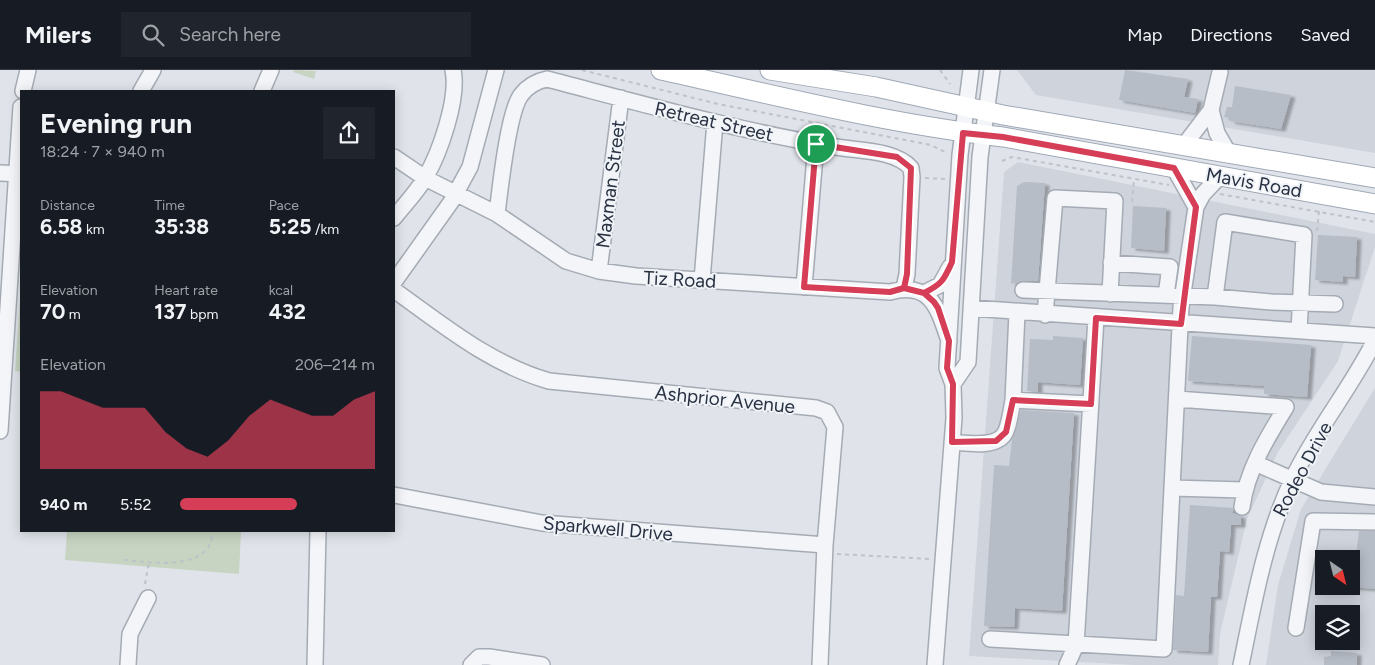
<!DOCTYPE html>
<html lang="en">
<head>
<meta charset="utf-8">
<style>
  :root { --surface:#171b24; --page:#20242c; --text:#f1f3f6; --muted:#9ea1a6; --line:#363941; --accent:#d53e56 }
  body { margin:0; font-family:Figtree,sans-serif; background:var(--page); color:var(--text); height:100vh; display:flex; flex-direction:column; font-size:19px; white-space:nowrap }
  * { box-sizing:border-box; margin:0 }
  p { font-size:16px; color:var(--muted) }
  .icon { flex:none; width:28px; height:28px; fill:none; stroke:currentColor; stroke-width:2; stroke-linecap:round; stroke-linejoin:round }
  .map { position:relative; flex:1; overflow:hidden }
  .drawer { position:absolute; left:20px; top:20px; width:375px; height:442px; display:flex; flex-direction:column; background:var(--surface); border-radius:0px; box-shadow:0 2px 12px #0003 }
  .drawer>* { flex:none }
  .needle { width:32px; rotate:145deg }
  .tools { position:absolute; left:1315px; top:480px; display:grid; gap:10px }
  .tools a { display:grid; place-items:center; width:45px; height:45px; border-radius:0px; background:var(--surface); box-shadow:0 2px 12px #0003; font-size:25px }
  .pin { position:absolute; display:grid; place-items:center; width:42px; height:42px; color:#fff; margin:-21px; border:2px solid #fff; border-radius:50%; box-shadow:0 1px 5px #0007 }
  .round { display:grid; place-items:center; flex:none; width:52px; height:52px; border-radius:0px; background:var(--page) }
  .head { display:flex; align-items:center; justify-content:space-between; height:85px; padding:0 20px }
  h1 { font-size:28px; font-weight:700; line-height:38px }
  .stats { display:grid; grid-template-columns:repeat(3,1fr); gap:8px; height:85px; padding:5px 20px }
  .stats div { display:grid; align-content:center }
  .stats b { font-size:21px; font-weight:700 }
  .stats small { font-size:14px; font-weight:400 }
  .stats p { font-size:14px }
  .chart { height:140px; padding:10px 20px }
  .chart p { display:flex; justify-content:space-between }
  .chart svg { width:100%; height:90px; margin-top:5px; fill:var(--accent); opacity:.7 }
  ul { padding:0 20px; list-style:none; font-size:16px }
  li { display:grid; grid-template-columns:80px 60px 1fr; align-items:center; height:38px }
  li i { height:12px; border-radius:6px; background:var(--accent) }
  header { display:flex; align-items:center; gap:30px; box-sizing:border-box; height:70px; padding:0 25px; background:var(--surface); border-bottom:1px solid var(--line) }
  header strong { font-size:24px }
  nav { display:flex; gap:28px; margin-inline-start:auto; font-size:18px }
  .search { width:350px; height:45px; background:var(--page); display:flex; align-items:center; gap:12px; box-sizing:border-box; padding:0 18px; border-radius:0px; color:var(--muted); font-size:19px }
  .map>svg:first-child { display:block }
  .built { fill:#ced3dc; fill-rule:evenodd }
  .green { fill:#c6d4c1 }
  .building { fill:#b7bdc7; filter:url(#shadow) }
  .lines { fill:none; stroke-linecap:round; stroke-linejoin:round }
  .minor-casing { stroke:#a5abb4; stroke-width:18 }
  .major-casing { stroke:#9fa8b6; stroke-width:21 }
  .path { stroke:#bec2c9; stroke-width:2; stroke-dasharray:4 4; stroke-linecap:butt }
  .minor { stroke:#f3f5f8; stroke-width:15 }
  .major { stroke:#fff; stroke-width:19 }
  .route-casing { stroke:#fff; stroke-width:10 }
  .route { stroke:#d53e56; stroke-width:6 }
  .labels { text-anchor:middle; stroke-width:4; stroke-linejoin:round; paint-order:stroke }
  .street-label { font-size:19px; fill:#283142; stroke:#f0f3f7 }
</style>
</head>
<body>
<header>
<strong>Milers</strong>
<div class="search"><svg class="icon" aria-label="search" viewBox="0 0 24 24"><circle cx="10" cy="10" r="6"/><path d="M15 15l6 6"/></svg>Search here</div>
<nav><a>Map</a><a>Directions</a><a>Saved</a></nav>
</header>
<div class="map">
<svg width="1375" height="595" viewBox="0 0 1375 595">
  <defs>
    <filter id="shadow"><feDropShadow dx="4.5" dy="2.5" stdDeviation="1" flood-color="#0004"/></filter>
  </defs>
  <rect width="100%" height="100%" fill="#e0e4ea"/>
  <path class="built" d="M 1017,0 L 1375,0 L 1375,83 L 1036,25 Z
    M 1018,92 L 1375,164 L 1375,177 L 1338,291 L 1278,382 L 1247,449 L 1220,564 L 1218,595 L 1135,595 L 969,586 L 1004,102 Z
    M 1375,318 L 1375,595 L 1266,595 L 1278,515 L 1301,439 ZM 1324,489 L 1351,489 L 1351,516 L 1324,516 ZM 1324,544 L 1351,544 L 1351,571 L 1324,571 Z"/>
  <path class="green" d="M 294,0 L 316,1 L 314,9 L 293,2 Z
    M 21,214 L 21,302 L 15,301 Z
    M 67,461 L 241,461 L 239,504 L 65,490 Z"/>
  <path class="building" d="M 1125,0 L 1188,9 L 1184,27 L 1198,29 L 1195,43 L 1119,30 Z
    M 1235,16 L 1291,25 L 1281,59 L 1230,51 L 1231,48 L 1224,47 L 1227,37 L 1232,37 Z
    M 1024,112 L 1045,113 L 1038,211 L 1023,211 L 1011,214 L 1017,116 Z
    M 1133,136 L 1166,138 L 1164,181 L 1131,178 Z
    M 1318,165 L 1357,167 L 1355,207 L 1343,206 L 1343,212 L 1315,210 Z
    M 1053,266 L 1083,268 L 1080,315 L 1038,312 L 1038,322 L 1027,321 L 1030,269 L 1053,270 Z
    M 1192,266 L 1311,275 L 1307,327 L 1264,324 L 1264,316 L 1188,311 Z
    M 1021,340 L 1074,343 L 1062,541 L 1015,538 L 1014,557 L 984,556 L 994,395 L 1009,396 L 1012,370 Z
    M 1190,435 L 1233,438 L 1232,443 L 1241,446 L 1241,455 L 1231,455 L 1229,482 L 1220,481 L 1217,527 L 1211,527 L 1208,582 L 1173,580 L 1176,525 L 1184,526 Z
    M 1359,461 L 1375,461 L 1375,519 L 1352,517 Z
    M 1331,581 L 1357,583 L 1357,595 L 1324,595 L 1324,587 L 1331,586 Z"/>
  <g class="lines">
    <defs>
      <path id="minor" d="M 23,21 L 28,0
        M 141,21 L 153,0
        M 262,21 L 271,0
        M 1211,40 L 1217,63 L 1228,82
        M 1185,74 L 1211,40 L 1220,2
        M 394,87 L 425,108 L 497,144 L 566,191 L 599,201 L 636,206 L 890,222 C 931,211 938,238 949,271
        M 1174,98 L 1196,137
        M 0,103 L 21,104
        M 497,144 C 500,120 508,42 521,25 C 527,17 537,11 547,9 C 643,34 739,61 836,77 C 860,81 895,80 911,98 L 912,107 L 907,204 L 904,218
        M 394,148 C 404,135 417,122 425,108 C 440,83 459,28 453,0
        M 1111,193 L 1170,197 L 1166,225
        M 599,201 L 621,28
        M 702,210 L 715,52
        M 394,212 L 451,132 L 470,97 L 496,0
        M 804,217 L 816,74
        M 394,220 C 443,255 490,294 549,311 L 816,338 L 827,342 L 835,357 L 825,475 L 820,595
        M 1023,220 L 1215,227 L 1271,232 L 1335,234
        M 924,223 L 940,215 L 950,197
        M 1215,227 L 1225,152 L 1304,165 L 1299,261
        M 971,238 L 1375,266
        M 1045,245 L 1055,128 L 1115,131 L 1110,224
        M 953,314 L 968,292 L 980,87 L 992,0
        M 1177,329 L 1286,337 C 1267,368 1247,400 1242,437
        M 1013,330 L 1017,243
        M 0,361 L 21,37
        M 952,372 C 967,373 999,379 1006,361 C 1010,351 1011,340 1013,330 L 1091,334
        M 1255,393 L 1321,422 L 1375,427
        M 1172,418 L 1244,420
        M 394,425 L 542,453 L 825,475
        M 1296,558 L 1313,451 L 1375,452
        M 990,569 L 1164,579 L 1181,237 L 1196,137 L 1203,124 L 1220,106
        M 128,595 L 130,564 L 148,528
        M 315,595 L 318,461
        M 471,595 L 479,587 L 489,587 L 542,595
        M 935,595 L 954,348 L 953,314 L 947,298 L 960,85 L 971,0
        M 1067,595 L 1076,575 L 1096,248
        M 1241,595 C 1254,532 1265,467 1293,408 C 1316,360 1351,318 1375,270"/>
      <path id="major" d="M 661,0 C 774,25 887,54 1003,67 L 1375,134
        M 770,0 L 876,17 L 1003,45 L 1375,108"/>
    </defs>
    <use href="#minor" class="minor-casing"/>
    <use href="#major" class="major-casing"/>
    <path class="path" d="M 582,0 L 718,34 L 931,75 L 945,82
      M 940,0 L 950,14
      M 1002,91 L 1012,87 L 1169,115
      M 925,108 L 945,109
      M 1220,124 L 1375,152
      M 1132,132 L 1134,110
      M 1317,161 L 1319,141
      M 837,484 L 930,489
      M 124,490 C 147,492 194,500 209,476 C 211,472 212,466 213,461
      M 145,514 L 149,492"/>
    <use href="#minor" class="minor"/>
    <use href="#major" class="major"/>
  </g>
  <g class="lines">
    <defs>
      <path id="route" d="M 816,74 L 897,87 L 911,98 L 907,204 L 904,218 L 924,223 L 934,232 L 938,238 L 949,271 L 947,298 L 953,314 L 952,372 L 996,371 L 1006,362 L 1013,330 L 1091,334 L 1096,248 L 1181,254 L 1196,137 L 1174,98 L 1003,67 L 963,63 L 952,192 C 944,210 942,214 924,223 L 904,218 L 890,222 L 804,217 L 816,74"/>
    </defs>
    <use href="#route" class="route-casing"/>
    <use href="#route" class="route"/>
  </g>
  <g class="labels">
    <g class="street-label">
      <text transform="translate(714 51) rotate(13)" y="7">Retreat Street</text>
      <text transform="translate(1254 112) rotate(10)" y="7">Mavis Road</text>
      <text transform="translate(610 114) rotate(-83)" y="7">Maxman Street</text>
      <text transform="translate(680 209) rotate(3)" y="7">Tiz Road</text>
      <text transform="translate(725 329) rotate(6)" y="7">Ashprior Avenue</text>
      <text transform="translate(1302 399) rotate(-62)" y="7">Rodeo Drive</text>
      <text transform="translate(608 458) rotate(5)" y="7">Sparkwell Drive</text>
    </g>
  </g>
</svg>
<div class="tools">
<a><svg class="needle" viewBox="-14 -14 28 28"><path d="M0-13l5 13h-10z" fill="#e53935"/><path d="M0 13l5-13h-10z" fill="#9ea1a6"/></svg></a>
<a><svg class="icon" aria-label="layers" viewBox="0 0 24 24"><path d="M12 4l9 5-9 5-9-5zM3 14l9 5 9-5"/></svg></a>
</div>
<div class="pin" style="left:816px;top:74px;background:#1e9e55"><svg class="icon" aria-label="arrive" viewBox="0 0 24 24"><path d="M6 21V4h12l-3 4 3 4H6"/></svg></div>
<section class="drawer">
<div class="head"><div><h1>Evening run</h1><p>18:24 · 7 × 940 m</p></div><a class="round"><svg class="icon" aria-label="share" viewBox="0 0 24 24"><path d="M12 15V3M7 8l5-5 5 5M5 13v7h14v-7"/></svg></a></div>
<div class="stats">
<div><p>Distance</p><b>6.58<small> km</small></b></div>
<div><p>Time</p><b>35:38</b></div>
<div><p>Pace</p><b>5:25<small> /km</small></b></div>
</div>
<div class="stats">
<div><p>Elevation</p><b>70<small> m</small></b></div>
<div><p>Heart rate</p><b>137<small> bpm</small></b></div>
<div><p>kcal</p><b>432</b></div>
</div>
<div class="chart"><p><span>Elevation</span>206–214 m</p>
<svg viewBox="0 0 160 44" preserveAspectRatio="none"><path d="M0 44V6L10 6L20 10L30 14L40 14L50 14L60 26L70 34L80 38L90 30L100 18L110 10L120 14L130 18L140 18L150 10L160 6V44z"/></svg>
</div>
<ul>
<li><b>940 m</b>5:52<i style="width:60%"></i></li>
</ul>
</section>
</div>
</body>
</html>
